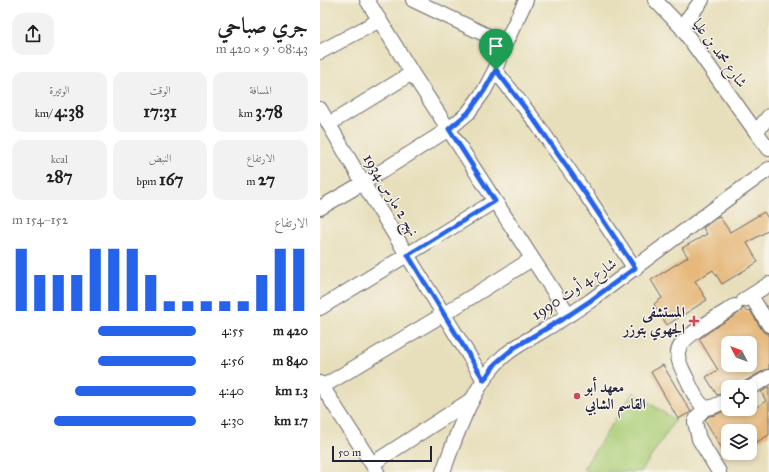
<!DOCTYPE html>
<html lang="ar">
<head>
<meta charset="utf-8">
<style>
  :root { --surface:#fff; --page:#f2f2f2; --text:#202124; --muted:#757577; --accent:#2563eb }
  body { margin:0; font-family:"IM FELL Great Primer",Amiri,serif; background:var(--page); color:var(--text); direction:rtl; height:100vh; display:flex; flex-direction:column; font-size:15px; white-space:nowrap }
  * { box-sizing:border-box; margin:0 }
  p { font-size:13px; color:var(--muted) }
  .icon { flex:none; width:22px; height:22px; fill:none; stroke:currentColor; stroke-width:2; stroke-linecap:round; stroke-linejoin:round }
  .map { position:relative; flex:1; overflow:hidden; direction:ltr }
  .sheet { display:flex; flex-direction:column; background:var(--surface); width:320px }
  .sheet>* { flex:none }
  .needle { width:26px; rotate:312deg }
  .buttons { position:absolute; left:401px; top:336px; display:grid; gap:8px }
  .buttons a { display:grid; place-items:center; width:36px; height:36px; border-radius:8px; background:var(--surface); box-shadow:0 2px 6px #0003; font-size:20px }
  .scale { position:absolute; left:12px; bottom:10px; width:100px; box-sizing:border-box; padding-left:4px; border:2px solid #22223b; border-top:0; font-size:11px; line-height:14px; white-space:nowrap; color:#22223b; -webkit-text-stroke:3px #f7f3e8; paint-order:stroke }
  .pin { position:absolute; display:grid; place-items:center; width:34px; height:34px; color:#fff; margin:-41px -17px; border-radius:50% 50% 50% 0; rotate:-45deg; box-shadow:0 0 4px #0007 }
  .pin .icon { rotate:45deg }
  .round { display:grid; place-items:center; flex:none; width:42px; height:42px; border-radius:12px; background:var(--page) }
  .summary { display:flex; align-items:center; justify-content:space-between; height:68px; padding:0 12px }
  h1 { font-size:22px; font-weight:700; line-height:30px }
  .figures { display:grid; grid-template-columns:repeat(3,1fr); gap:6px; height:68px; padding:4px 12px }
  .figures div { display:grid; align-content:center; border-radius:10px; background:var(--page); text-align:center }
  .figures b { font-size:17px; font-weight:700 }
  .figures small { font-size:11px; font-weight:400 }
  .figures p { font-size:11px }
  .chart { height:112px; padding:8px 12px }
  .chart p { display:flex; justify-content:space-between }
  .chart svg { width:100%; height:72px; margin-top:4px; stroke:var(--accent); stroke-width:6 }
  ul { padding:0 12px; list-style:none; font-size:13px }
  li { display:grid; grid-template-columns:64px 48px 1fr; align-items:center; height:30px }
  li i { height:10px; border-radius:5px; background:var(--accent) }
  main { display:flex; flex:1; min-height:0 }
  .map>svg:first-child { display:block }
  .green { fill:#abce77; stroke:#667859 }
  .building { fill:#e6b87a; fill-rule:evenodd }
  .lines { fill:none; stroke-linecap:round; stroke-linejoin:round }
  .minor-casing { stroke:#676468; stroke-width:16 }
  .minor { stroke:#fff; stroke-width:14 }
  .route-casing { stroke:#fff; stroke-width:8 }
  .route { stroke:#2563eb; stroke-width:5 }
  .poi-dot { fill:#d1495b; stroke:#f7f3e8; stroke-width:1.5 }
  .labels { text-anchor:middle; stroke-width:3; stroke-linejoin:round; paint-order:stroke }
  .street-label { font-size:15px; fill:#22223b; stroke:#f7f3e8 }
  .poi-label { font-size:15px; font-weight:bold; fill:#22223b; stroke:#f7f3e8; text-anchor:end }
</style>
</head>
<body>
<main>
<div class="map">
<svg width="449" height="472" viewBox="0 0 449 472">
  <rect width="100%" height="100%" fill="#f7f3e8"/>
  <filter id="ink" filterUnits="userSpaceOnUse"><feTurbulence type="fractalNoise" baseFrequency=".025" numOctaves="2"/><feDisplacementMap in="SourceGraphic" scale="8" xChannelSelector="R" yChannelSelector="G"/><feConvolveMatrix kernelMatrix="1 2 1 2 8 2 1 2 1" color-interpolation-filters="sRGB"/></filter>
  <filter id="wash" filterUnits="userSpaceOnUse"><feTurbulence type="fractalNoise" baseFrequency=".012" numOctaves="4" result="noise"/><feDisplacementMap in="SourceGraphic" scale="16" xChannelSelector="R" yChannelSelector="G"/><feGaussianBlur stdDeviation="0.9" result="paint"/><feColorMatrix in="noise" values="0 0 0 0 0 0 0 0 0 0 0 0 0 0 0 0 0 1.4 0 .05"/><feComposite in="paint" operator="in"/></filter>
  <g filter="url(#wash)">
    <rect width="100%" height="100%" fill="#e7dfbb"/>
    <path class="green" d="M 313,392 L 355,420 L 321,472 L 268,472 L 263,469 Z"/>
    <g id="blocks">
      <path class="building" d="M 444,212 L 449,220 L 449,230 L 427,243 L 438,262 L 402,284 L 393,270 L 375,281 L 387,300 L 347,325 L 334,304 L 342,298 L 331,280 L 368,257 L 362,248 L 387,234 L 383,228 L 399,216 L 410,232 Z
        M 423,308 L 427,312 L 430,310 L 442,330 L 445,333 L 449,333 L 449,369 L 445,370 L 432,377 L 416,387 L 408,387 L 408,392 L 397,395 L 386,377 L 398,370 L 379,339 L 396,327 L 419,313 ZM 422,339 L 425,343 L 430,343 L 430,365 L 408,365 L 408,361 L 402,351 L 408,347 L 408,343 L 415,343 Z
        M 343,365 L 371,412 L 358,419 L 331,372 Z
        M 449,387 L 449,435 L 430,446 L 430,431 L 408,431 L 408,459 L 385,420 L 389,416 L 395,415 L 409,409 L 433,409 L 446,401 L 441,392 Z"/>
    </g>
  </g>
  <g filter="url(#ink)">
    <use href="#blocks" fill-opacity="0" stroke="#676468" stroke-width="1"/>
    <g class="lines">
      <defs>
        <path id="minor" d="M 47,0 L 92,73 L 249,315
          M 93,0 L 185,44
          M 335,0 L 361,27 L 436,132 L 449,149
          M 361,27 L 382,0
          M 0,52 L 60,20
          M 175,70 L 215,121 L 265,193 L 315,269
          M 0,109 L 43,183 L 164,380
          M 9,124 L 92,73
          M 436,132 L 449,116
          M 0,208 L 43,183 L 129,129 L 148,113 L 164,91 L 175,70 L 185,44 L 206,0
          M 431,296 L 449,325
          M 424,300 L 449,284
          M 0,308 L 175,201
          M 0,383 L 52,464 L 57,472
          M 2,387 L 124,314 L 212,259
          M 430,388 L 449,377
          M 408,400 L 392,407 L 385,408 C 375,400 372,389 367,379 C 363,371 357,361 358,352 C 360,336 401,315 415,306
          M 385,408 L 378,416 L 375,422 L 379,439 L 399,472
          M 52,464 L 151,400
          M 123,472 C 136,436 155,380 185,355 C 196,346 209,339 221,332 C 238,322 254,312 270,301 L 410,197 L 449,169"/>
      </defs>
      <use href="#minor" class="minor-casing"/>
      <use href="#minor" class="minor"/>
    </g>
  </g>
  <g class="lines" filter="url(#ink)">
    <defs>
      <path id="route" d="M 176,70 L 215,121 L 265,193 L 315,268 L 270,301 L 249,315 L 195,347 L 176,363 L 164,380 L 88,255 L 175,201 L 129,129 L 148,113 L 164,91 Z"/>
    </defs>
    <use href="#route" class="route-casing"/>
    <use href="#route" class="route"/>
  </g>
  <g class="poi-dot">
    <path d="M372 315h4v4h4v4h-4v4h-4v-4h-4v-4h4z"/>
    <circle cx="257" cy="396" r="4"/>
  </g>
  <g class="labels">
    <g class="street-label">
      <text transform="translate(400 53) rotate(54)" y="5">شارع محمد بن عليا</text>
      <text transform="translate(71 195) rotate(59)" y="5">نهج 2 مارس 1934</text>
      <text transform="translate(254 289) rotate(-34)" y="5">شارع 4 أوت 1990</text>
    </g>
    <g class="poi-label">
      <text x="365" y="317">المستشفى<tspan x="365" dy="17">الجهوي بتوزر</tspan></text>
      <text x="265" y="392" text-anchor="start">معهد أبو<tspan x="265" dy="17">القاسم الشابي</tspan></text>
    </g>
  </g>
</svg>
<div class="buttons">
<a><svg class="needle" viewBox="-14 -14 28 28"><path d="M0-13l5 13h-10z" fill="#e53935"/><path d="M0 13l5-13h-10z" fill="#757577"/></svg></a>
<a><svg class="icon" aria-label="locate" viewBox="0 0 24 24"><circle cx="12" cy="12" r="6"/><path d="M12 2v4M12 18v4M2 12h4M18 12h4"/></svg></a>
<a><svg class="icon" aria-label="layers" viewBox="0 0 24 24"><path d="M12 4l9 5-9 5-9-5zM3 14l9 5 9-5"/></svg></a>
</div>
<div class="scale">50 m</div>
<div class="pin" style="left:176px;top:70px;background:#1e9e55"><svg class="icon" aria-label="arrive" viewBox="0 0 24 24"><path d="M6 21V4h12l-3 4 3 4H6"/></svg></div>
</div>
<section class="sheet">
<div class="summary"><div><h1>جري صباحي</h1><p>08:43 · 9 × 420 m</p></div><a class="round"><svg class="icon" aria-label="share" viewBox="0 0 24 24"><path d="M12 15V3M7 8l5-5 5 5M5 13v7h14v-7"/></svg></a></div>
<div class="figures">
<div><p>المسافة</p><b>3.78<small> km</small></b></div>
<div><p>الوقت</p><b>17:31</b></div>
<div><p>الوتيرة</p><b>4:38<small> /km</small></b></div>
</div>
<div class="figures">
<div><p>الارتفاع</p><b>27<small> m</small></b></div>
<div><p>النبض</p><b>167<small> bpm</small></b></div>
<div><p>kcal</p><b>287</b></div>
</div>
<div class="chart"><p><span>الارتفاع</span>152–154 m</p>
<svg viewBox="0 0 160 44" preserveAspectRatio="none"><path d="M5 44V6M15 44V22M25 44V22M35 44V22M45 44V6M55 44V6M65 44V6M75 44V22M85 44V38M95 44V38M105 44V38M115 44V38M125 44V38M135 44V22M145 44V6M155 44V6"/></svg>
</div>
<ul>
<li><b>420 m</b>4:55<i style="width:53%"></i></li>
<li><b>840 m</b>4:56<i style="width:53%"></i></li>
<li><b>1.3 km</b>4:40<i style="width:66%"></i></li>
<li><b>1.7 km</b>4:30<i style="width:77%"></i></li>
</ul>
</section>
</main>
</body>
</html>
